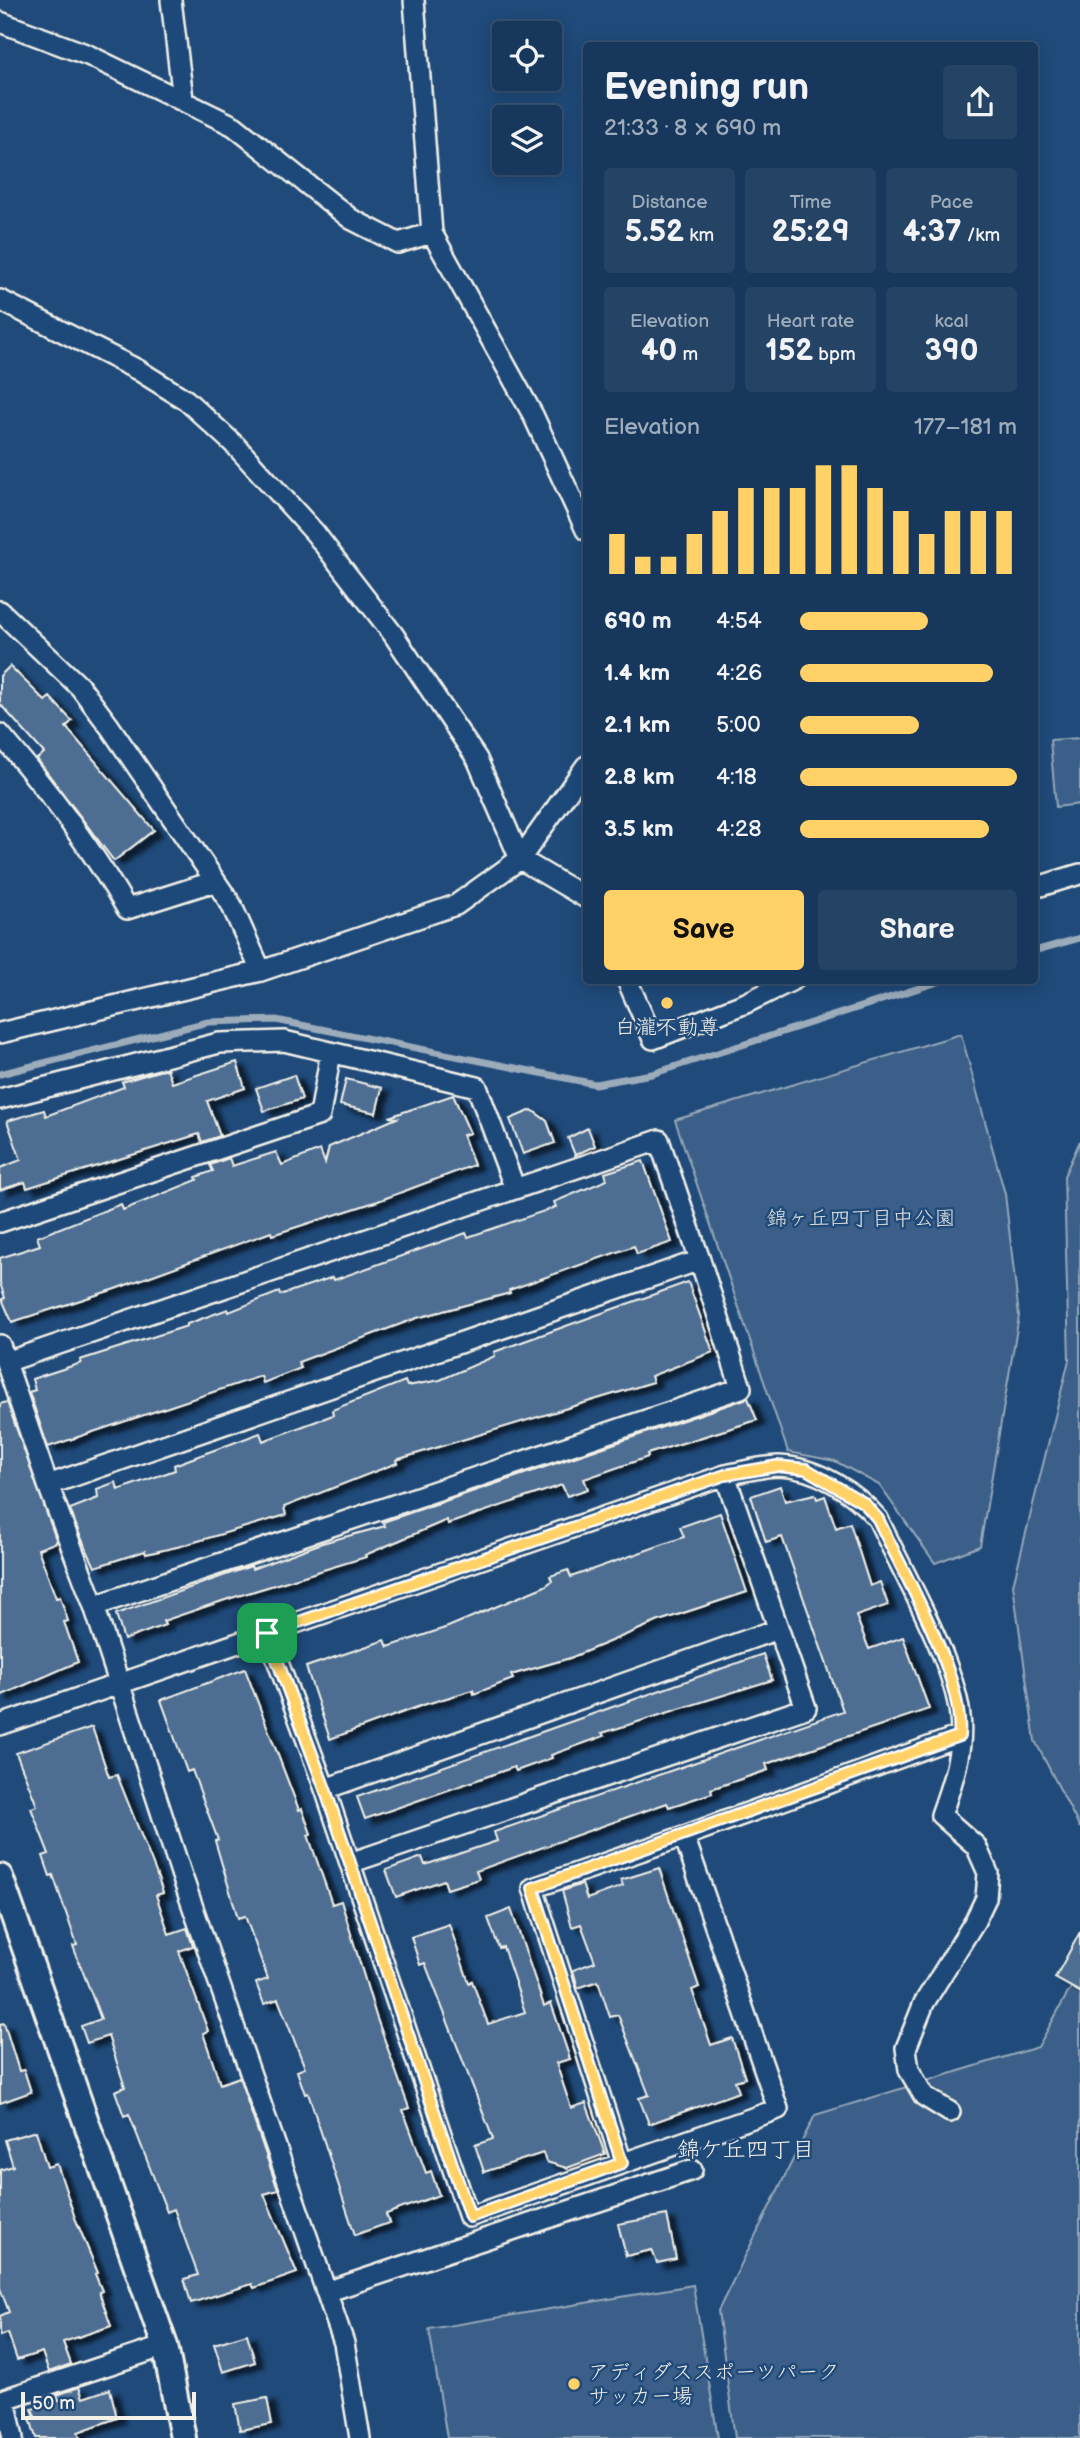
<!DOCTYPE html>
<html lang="en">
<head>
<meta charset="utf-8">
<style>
  :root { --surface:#17385c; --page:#244365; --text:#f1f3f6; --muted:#9eacbb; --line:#365272; --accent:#ffd166 }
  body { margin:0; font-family:"Balsamiq Sans","Klee One",sans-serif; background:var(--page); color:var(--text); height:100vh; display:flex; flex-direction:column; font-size:26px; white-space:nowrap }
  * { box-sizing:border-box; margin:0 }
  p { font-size:23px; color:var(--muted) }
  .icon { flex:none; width:38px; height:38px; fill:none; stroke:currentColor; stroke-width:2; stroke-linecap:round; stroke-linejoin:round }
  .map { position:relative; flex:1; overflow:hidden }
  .drawer { position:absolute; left:583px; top:42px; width:455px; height:942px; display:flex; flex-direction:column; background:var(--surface); border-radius:7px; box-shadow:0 4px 18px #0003,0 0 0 2px var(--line) }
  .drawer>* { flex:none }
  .buttons { position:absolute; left:492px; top:21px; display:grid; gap:14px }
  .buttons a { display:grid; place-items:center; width:70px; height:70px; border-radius:7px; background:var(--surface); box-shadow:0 4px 18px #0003,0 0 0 2px var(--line); font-size:35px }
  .scale { position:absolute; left:21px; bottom:18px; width:175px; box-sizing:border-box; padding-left:7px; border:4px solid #f4f1e8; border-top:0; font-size:19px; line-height:24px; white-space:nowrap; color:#f4f1e8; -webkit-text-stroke:5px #1f4a7a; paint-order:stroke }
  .pin { position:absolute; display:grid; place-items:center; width:60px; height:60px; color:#fff; margin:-30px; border-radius:14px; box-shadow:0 4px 10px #0006 }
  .round { display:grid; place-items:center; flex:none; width:74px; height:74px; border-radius:7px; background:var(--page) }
  .head { display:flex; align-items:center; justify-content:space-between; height:119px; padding:0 21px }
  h1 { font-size:38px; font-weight:800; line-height:52px }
  .stats { display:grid; grid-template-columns:repeat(3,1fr); gap:10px; height:119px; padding:7px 21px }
  .stats div { display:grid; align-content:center; border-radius:7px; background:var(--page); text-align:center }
  .stats b { font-size:30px; font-weight:800 }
  .stats small { font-size:19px; font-weight:400 }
  .stats p { font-size:19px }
  .chart { height:196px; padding:14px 21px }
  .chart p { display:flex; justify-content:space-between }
  .chart svg { width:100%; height:126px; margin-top:7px; stroke:var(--accent); stroke-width:6 }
  .button { display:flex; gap:14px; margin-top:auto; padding:14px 21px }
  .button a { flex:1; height:80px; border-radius:7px; background:var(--accent); color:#111; font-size:28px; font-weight:800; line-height:80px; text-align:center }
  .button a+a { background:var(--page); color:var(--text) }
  ul { padding:0 21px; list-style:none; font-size:23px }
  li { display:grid; grid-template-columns:112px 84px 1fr; align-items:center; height:52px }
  li i { height:18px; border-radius:9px; background:var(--accent) }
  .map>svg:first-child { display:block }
  .green { fill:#3a5f88; stroke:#97a8b8; stroke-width:2 }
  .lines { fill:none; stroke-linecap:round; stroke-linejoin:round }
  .stream { stroke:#9cacbb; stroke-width:7 }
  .building { fill:#4d6e92; stroke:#f4f1e8; stroke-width:2; filter:url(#shadow) }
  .minor-casing { stroke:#f4f1e8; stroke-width:24 }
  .tertiary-casing { stroke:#f4f1e8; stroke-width:30 }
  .minor { stroke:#1f4a7a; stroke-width:19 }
  .tertiary { stroke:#1f4a7a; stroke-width:24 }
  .route-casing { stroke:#fff; stroke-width:14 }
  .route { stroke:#ffd166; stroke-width:9 }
  .poi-dot { fill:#ffd166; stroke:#1f4a7a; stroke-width:2.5 }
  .labels { text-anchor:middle; stroke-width:5; stroke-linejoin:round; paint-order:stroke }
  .poi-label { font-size:21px; fill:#f4f1e8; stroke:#1f4a7a }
  .park-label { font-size:21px; fill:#e1e2de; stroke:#1f4a7a }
  .neighbourhood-label { font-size:23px; fill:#f4f1e8; stroke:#1f4a7a }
</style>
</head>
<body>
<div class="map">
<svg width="1080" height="2438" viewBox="0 0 1080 2438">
  <defs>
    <filter id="shadow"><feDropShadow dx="8" dy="4.5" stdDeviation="2" flood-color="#0009"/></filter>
  </defs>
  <rect width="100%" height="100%" fill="#1f4a7a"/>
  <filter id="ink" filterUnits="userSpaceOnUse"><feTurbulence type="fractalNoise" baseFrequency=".0143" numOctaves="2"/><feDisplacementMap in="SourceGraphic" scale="14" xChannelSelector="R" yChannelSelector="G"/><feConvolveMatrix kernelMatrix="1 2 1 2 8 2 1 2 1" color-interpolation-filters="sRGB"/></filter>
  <g filter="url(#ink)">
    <path class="green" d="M 1080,738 L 1080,804 L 1056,807 L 1050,740 Z
      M 961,1034 L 1005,1194 L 1019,1316 L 980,1546 L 935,1563 L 879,1485 L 835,1461 L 788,1452 L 675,1120 Z
      M 1080,1141 L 1080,1828 L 1035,1741 L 1013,1585 L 1069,1360 L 1064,1176 Z
      M 1080,1971 L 1080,2438 L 735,2438 L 718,2311 L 815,2115 L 1038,2047 Z
      M 693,2285 L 718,2438 L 447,2438 L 429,2329 Z"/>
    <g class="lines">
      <path class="stream" d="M 1034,951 L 1080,938
        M 0,1074 L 208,1022 L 276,1020 L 595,1084 L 652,1074 L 944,980"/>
    </g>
    <path class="building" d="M 10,666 L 45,701 L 50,697 L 72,721 L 66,727 L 154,830 L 114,861 L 37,759 L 44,753 L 0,704 L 0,676 Z
      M 237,1062 L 245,1088 L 207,1101 L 220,1136 L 202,1142 L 199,1134 L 27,1188 L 25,1182 L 0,1190 L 0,1168 L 21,1160 L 7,1121 L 44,1110 L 46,1116 L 124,1087 L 122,1082 L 155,1072 L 167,1069 L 172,1083 Z
      M 294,1075 L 302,1099 L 264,1111 L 256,1088 Z
      M 346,1079 L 382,1088 L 376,1113 L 340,1105 Z
      M 453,1095 L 470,1133 L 463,1135 L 474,1165 L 378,1201 L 272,1235 L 271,1232 L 115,1289 L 12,1322 L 2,1299 L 5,1298 L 0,1283 L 0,1258 L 40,1245 L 37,1237 L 121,1204 L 123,1210 L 197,1180 L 196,1177 L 213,1171 L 210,1165 L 229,1158 L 232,1166 L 276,1152 L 282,1165 L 320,1150 L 325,1163 L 329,1147 L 397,1118 L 389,1117 Z
      M 532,1110 L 547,1121 L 555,1143 L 523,1154 L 510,1119 Z
      M 588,1128 L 595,1146 L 575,1155 L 568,1138 Z
      M 643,1161 L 672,1242 L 637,1254 L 634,1246 L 509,1290 L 510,1293 L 417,1318 L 298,1362 L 301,1368 L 263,1383 L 261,1376 L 48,1447 L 29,1392 L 35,1390 L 32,1379 L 81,1363 L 80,1360 L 187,1326 L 187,1324 L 228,1309 L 229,1312 L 279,1292 L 280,1295 L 333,1277 L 334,1280 L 466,1233 L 468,1237 L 556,1207 L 554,1202 L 607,1180 L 605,1173 Z
      M 688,1282 L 713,1352 L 651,1376 L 653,1382 L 396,1460 L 397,1463 L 284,1507 L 286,1515 L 181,1546 L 146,1554 L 145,1551 L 95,1567 L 79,1533 L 70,1509 L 98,1498 L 97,1489 L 116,1482 L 118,1490 L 175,1470 L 174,1465 L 260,1433 L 263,1441 L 333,1415 L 332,1410 L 405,1381 L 407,1386 L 440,1380 L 495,1356 L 494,1352 Z
      M 748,1398 L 757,1420 L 647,1454 L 648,1457 L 584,1479 L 588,1489 L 567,1496 L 562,1485 L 448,1524 L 447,1520 L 365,1555 L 366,1557 L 228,1599 L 163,1621 L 165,1625 L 124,1640 L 116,1614 L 251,1566 L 252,1569 L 322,1543 L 385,1526 L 383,1522 Z
      M 7,1402 L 57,1542 L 38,1549 L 56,1598 L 60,1597 L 68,1621 L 64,1622 L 78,1662 L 0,1696 L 0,1404 Z
      M 780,1486 L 785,1501 L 815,1494 L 817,1499 L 825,1496 L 836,1528 L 850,1523 L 870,1586 L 880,1582 L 888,1605 L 856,1616 L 869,1649 L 903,1637 L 929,1709 L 766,1764 L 768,1770 L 711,1789 L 712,1793 L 669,1807 L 667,1803 L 476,1871 L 479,1879 L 447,1889 L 444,1880 L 396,1897 L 386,1870 L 422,1857 L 425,1865 L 497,1841 L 494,1832 L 843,1711 L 782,1537 L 766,1542 L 751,1496 Z
      M 720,1513 L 747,1592 L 659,1621 L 570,1658 L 511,1675 L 513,1679 L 474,1694 L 473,1690 L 423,1705 L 330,1739 L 306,1667 L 385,1640 L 388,1647 L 448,1627 L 545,1586 L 552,1581 L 550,1576 L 568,1570 L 571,1577 L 684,1537 L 680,1527 Z
      M 763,1654 L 772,1680 L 602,1733 L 604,1736 L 551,1755 L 552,1758 L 516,1771 L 514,1767 L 365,1819 L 357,1797 Z
      M 245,1669 L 299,1810 L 302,1809 L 311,1834 L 308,1835 L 332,1904 L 341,1901 L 376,2016 L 409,2108 L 403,2110 L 426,2173 L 431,2171 L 439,2195 L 386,2214 L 389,2223 L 355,2235 L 308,2093 L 305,2094 L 297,2071 L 305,2068 L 278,1999 L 264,2004 L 256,1983 L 268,1979 L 245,1916 L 238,1918 L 215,1841 L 218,1840 L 192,1770 L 187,1772 L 161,1700 Z
      M 92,1727 L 109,1777 L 117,1775 L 155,1870 L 163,1893 L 156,1895 L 169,1934 L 187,1928 L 193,1946 L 179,1951 L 208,2031 L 203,2033 L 220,2084 L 239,2077 L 278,2190 L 264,2194 L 297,2273 L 254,2288 L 252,2284 L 191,2303 L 184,2279 L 198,2275 L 174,2209 L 167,2212 L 129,2114 L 124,2116 L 115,2091 L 125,2087 L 108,2036 L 87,2043 L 81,2026 L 101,2019 L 73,1946 L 77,1945 L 53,1875 L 50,1876 L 43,1856 L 49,1854 L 31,1808 L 37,1806 L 16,1753 Z
      M 659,1868 L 699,1987 L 692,1990 L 711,2045 L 732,2038 L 745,2078 L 735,2081 L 739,2092 L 649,2124 L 639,2098 L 649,2095 L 618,2015 L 610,2017 L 598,1981 L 578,1988 L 573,1970 L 595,1962 L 581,1924 L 572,1927 L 562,1891 L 582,1884 L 587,1899 L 623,1886 L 621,1880 Z
      M 511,1909 L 544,2006 L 551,2003 L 570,2059 L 556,2063 L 571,2108 L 586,2103 L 605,2154 L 567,2168 L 546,2162 L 543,2153 L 484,2172 L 475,2145 L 493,2139 L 425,1963 L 420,1965 L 411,1937 L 449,1924 L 469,1983 L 472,1981 L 488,2024 L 525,2012 L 503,1947 L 499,1948 L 488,1918 Z
      M 1080,1932 L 1080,1992 L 1055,1978 Z
      M 4,2023 L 19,2071 L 24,2070 L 31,2092 L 0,2103 L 0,2024 Z
      M 36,2131 L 47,2167 L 57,2164 L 75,2218 L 98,2273 L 95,2274 L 102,2291 L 99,2292 L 111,2326 L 63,2342 L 71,2364 L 49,2372 L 42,2352 L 17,2360 L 8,2333 L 0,2336 L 0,2316 L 9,2312 L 0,2288 L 0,2170 L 13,2166 L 5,2140 Z
      M 667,2215 L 676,2259 L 657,2263 L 652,2250 L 626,2256 L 618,2224 Z
      M 247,2334 L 255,2362 L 223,2372 L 214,2344 Z
      M 79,2387 L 83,2398 L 110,2389 L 117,2418 L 78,2432 L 80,2438 L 36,2438 L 30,2418 L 35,2416 L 32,2409 L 59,2400 L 57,2395 Z
      M 267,2398 L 272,2424 L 240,2430 L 235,2404 Z"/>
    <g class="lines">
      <defs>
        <path id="minor" d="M 171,0 L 183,99
          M 414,0 L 432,233 L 533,415 L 586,530
          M 0,22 L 88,55 L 234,126 L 351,219 L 398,243 L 432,233
          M 0,300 L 138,370 L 186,400 L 236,446 L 315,533 L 393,634 L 477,759 L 520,859 L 586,898
          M 0,611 L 80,687 L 110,727 L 231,904 L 261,971
          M 0,734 C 48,790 90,846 127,909 L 215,881
          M 1034,888 L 1080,874
          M 627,980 L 653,1039 L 746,1003 L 793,980
          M 0,1033 L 261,971 L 456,905 L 520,859 L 586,766
          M 0,1099 L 219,1043 L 284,1041 L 477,1087 L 515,1189
          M 0,1222 L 320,1115 L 331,1052
          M 0,1345 L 48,1485 L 700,1260 L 659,1140 L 6,1362
          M 48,1485 L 94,1606 L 182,1876 L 344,2343 L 360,2438
          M 94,1606 L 741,1388 L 700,1260
          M 778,1629 L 325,1789 L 469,2217 L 778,2109 L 684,1836 L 959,1736
          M 267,1633 L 325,1789
          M 0,1725 L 725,1475 C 743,1472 762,1466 779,1466 C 816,1467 855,1492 878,1519 C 903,1573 954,1660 960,1716 C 964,1750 952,1784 941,1815 L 976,1846 L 988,1873 L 986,1898 L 975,1921 L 924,2003 L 906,2048 L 909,2070 L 924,2096 L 950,2112
          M 350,1863 L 806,1708 L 725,1475
          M 622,2163 L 533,1888 L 684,1836
          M 326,2292 L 692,2170
          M 13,2438 L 5,2399 L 165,2346"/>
        <path id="tertiary" d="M 0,1877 L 165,2346 L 183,2438"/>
      </defs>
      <use href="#minor" class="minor-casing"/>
      <use href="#tertiary" class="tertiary-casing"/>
      <use href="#minor" class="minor"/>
      <use href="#tertiary" class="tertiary"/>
    </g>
  </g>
  <g class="lines" filter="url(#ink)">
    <defs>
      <path id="route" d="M 777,1466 L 806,1469 L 864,1503 L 878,1519 C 904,1575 965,1677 959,1736 L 533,1888 L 622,2163 L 470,2217 L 325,1789 L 267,1633 L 725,1475 Z"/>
    </defs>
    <use href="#route" class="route-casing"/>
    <use href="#route" class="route"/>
  </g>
  <g class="poi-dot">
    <circle cx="667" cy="1003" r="7"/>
    <circle cx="574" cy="2384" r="7"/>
  </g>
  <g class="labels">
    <g class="poi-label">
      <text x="667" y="1034">白瀧不動尊</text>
      <text x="588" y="2379" text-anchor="start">アディダススポーツパーク<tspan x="588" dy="24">サッカー場</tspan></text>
    </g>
    <g class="park-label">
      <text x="861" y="1225">錦ヶ丘四丁目中公園</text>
    </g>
    <g class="neighbourhood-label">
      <text x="746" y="2157">錦ケ丘四丁目</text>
    </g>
  </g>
</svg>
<div class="buttons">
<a><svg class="icon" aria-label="locate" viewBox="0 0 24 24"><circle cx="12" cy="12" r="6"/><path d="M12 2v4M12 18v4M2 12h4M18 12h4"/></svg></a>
<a><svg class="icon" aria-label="layers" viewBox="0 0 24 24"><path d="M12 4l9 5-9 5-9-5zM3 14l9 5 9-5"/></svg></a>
</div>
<div class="scale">50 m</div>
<div class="pin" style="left:267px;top:1633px;background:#1e9e55"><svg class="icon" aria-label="arrive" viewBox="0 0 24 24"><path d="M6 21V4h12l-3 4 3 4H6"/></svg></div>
<section class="drawer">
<div class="head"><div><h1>Evening run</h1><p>21:33 · 8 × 690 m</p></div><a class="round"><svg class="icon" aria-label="share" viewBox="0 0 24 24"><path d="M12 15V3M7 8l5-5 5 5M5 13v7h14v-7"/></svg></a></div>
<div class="stats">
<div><p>Distance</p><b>5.52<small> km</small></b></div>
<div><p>Time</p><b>25:29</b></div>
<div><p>Pace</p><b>4:37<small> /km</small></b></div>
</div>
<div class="stats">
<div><p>Elevation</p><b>40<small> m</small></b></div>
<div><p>Heart rate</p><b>152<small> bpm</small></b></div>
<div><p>kcal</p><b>390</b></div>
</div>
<div class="chart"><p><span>Elevation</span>177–181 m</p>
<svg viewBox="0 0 160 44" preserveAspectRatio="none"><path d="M5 44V30M15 44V38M25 44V38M35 44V30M45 44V22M55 44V14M65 44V14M75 44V14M85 44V6M95 44V6M105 44V14M115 44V22M125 44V30M135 44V22M145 44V22M155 44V22"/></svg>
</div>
<ul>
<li><b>690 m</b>4:54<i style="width:59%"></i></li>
<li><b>1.4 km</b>4:26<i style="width:89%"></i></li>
<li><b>2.1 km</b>5:00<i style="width:55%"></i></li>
<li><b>2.8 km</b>4:18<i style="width:100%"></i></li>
<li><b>3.5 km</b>4:28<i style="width:87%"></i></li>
</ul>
<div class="button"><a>Save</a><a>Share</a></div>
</section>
</div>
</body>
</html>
